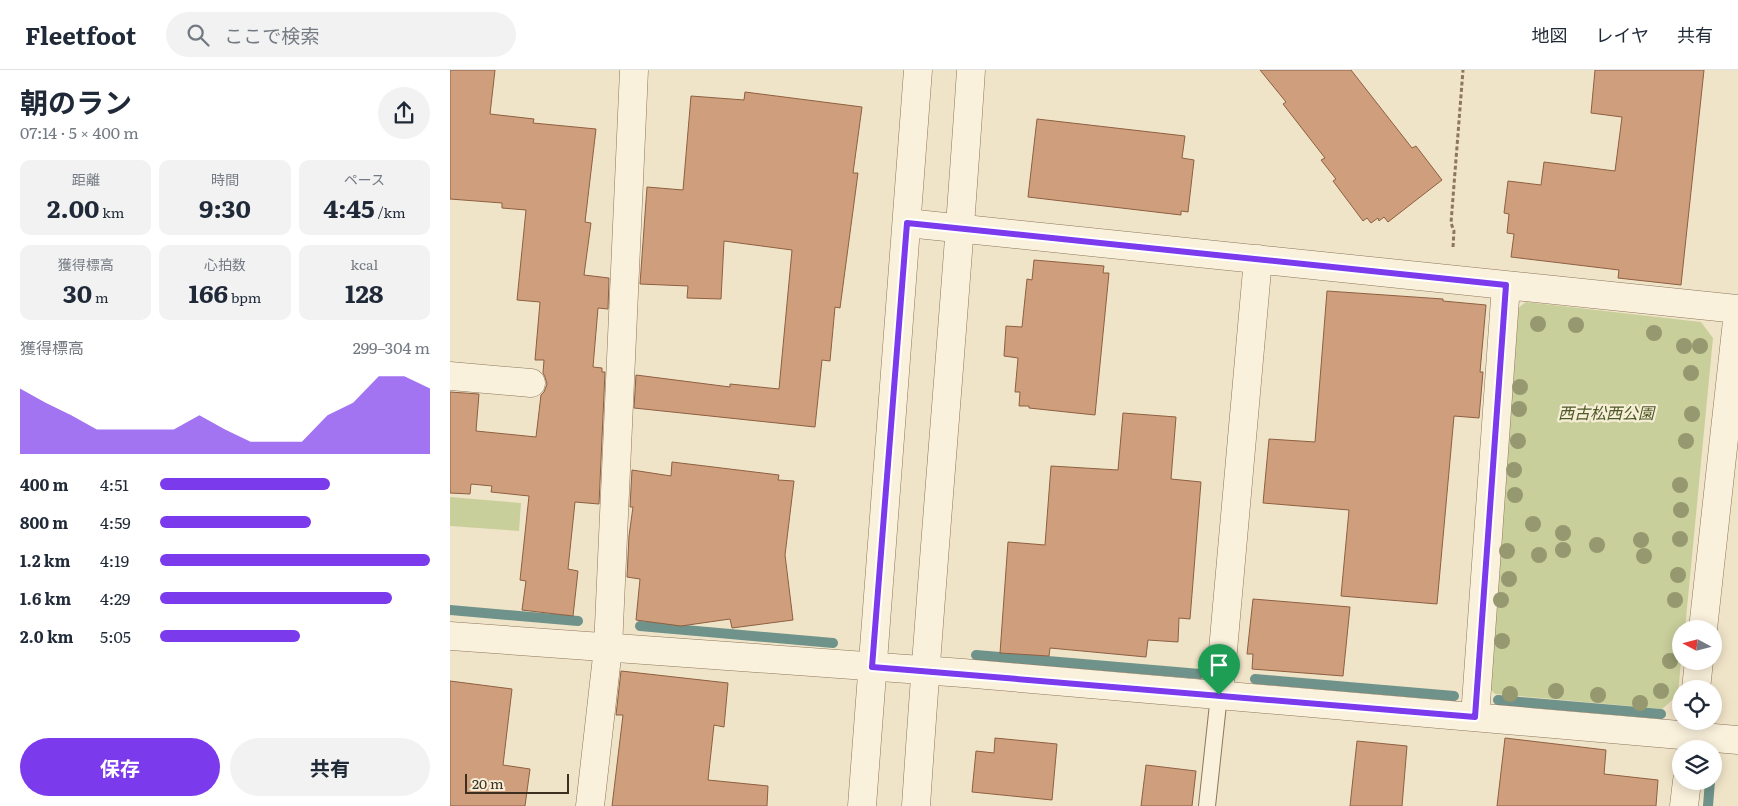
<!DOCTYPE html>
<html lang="ja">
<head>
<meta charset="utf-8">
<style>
  :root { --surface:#fff; --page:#f2f2f3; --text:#1f2937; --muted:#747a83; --line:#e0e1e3; --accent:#7c3aed }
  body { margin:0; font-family:Literata,"Noto Sans JP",serif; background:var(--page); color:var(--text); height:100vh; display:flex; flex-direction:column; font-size:19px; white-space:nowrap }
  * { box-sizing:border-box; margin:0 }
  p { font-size:16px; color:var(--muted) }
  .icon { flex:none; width:28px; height:28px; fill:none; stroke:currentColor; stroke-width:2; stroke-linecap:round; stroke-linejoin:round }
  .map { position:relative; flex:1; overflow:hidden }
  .sheet { display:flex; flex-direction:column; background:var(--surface); width:450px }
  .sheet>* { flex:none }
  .needle { width:32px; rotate:277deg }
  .buttons { position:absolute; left:1222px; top:550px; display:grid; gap:10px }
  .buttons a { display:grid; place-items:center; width:50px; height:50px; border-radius:50%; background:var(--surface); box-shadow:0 2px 12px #0003; font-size:25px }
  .scale { position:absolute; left:15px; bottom:12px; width:104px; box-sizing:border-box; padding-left:5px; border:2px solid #3d2e20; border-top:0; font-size:14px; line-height:18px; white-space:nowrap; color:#3d2e20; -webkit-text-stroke:4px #f7eed8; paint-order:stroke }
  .pin { position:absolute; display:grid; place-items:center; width:42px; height:42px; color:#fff; margin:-51px -21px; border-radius:50% 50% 50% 0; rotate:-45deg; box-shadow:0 0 5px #0007 }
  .pin .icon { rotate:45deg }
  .round { display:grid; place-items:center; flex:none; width:52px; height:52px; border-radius:26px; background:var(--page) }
  .head { display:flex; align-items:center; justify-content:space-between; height:85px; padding:0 20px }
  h1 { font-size:28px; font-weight:700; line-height:38px }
  .stats { display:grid; grid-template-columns:repeat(3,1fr); gap:8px; height:85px; padding:5px 20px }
  .stats div { display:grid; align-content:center; border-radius:10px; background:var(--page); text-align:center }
  .stats b { font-size:25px; font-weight:700 }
  .stats small { font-size:14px; font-weight:400 }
  .stats p { font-size:14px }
  .chart { height:140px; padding:10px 20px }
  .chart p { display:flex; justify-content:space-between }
  .chart svg { width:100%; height:90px; margin-top:5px; fill:var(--accent); opacity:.7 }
  .primary-button { display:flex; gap:10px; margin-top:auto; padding:10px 20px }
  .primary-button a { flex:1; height:58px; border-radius:30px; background:var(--accent); color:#fff; font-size:20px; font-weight:700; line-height:58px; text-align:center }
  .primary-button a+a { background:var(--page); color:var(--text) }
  ul { padding:0 20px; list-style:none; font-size:16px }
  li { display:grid; grid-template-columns:80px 60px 1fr; align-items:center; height:38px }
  li i { height:12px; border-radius:6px; background:var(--accent) }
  header { display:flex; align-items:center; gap:30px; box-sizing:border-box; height:70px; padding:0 25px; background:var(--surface); border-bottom:1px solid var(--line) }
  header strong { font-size:24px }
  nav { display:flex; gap:28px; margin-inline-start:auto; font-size:18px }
  .search { width:350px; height:45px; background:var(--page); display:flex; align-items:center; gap:12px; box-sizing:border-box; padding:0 18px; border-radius:28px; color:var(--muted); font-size:19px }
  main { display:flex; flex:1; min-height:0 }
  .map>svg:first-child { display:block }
  .green { fill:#c9cf9b }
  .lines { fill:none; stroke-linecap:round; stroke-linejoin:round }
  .stream { stroke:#6f938a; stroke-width:10 }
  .building { fill:#cf9f7d; stroke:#8d5f41 }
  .service-casing { stroke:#8d765c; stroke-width:18 }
  .minor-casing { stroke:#8d765c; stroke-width:29 }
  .tertiary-casing { stroke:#8d765c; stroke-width:29 }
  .path { stroke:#8d765c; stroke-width:3; stroke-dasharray:4 2.5; stroke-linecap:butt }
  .service { stroke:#faf1dc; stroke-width:16 }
  .minor { stroke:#faf1dc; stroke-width:28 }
  .tertiary { stroke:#faf1dc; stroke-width:28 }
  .tree { fill:#96986f }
  .route-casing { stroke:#fff; stroke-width:10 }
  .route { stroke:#7c3aed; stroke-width:6 }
  .labels { text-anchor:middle; stroke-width:4.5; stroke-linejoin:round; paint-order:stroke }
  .park-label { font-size:16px; font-style:italic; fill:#4d5a26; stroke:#f7eed8 }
</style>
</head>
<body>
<header>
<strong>Fleetfoot</strong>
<div class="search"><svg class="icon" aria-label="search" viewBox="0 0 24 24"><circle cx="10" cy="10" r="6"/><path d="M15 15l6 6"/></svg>ここで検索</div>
<nav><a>地図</a><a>レイヤ</a><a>共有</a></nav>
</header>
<main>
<section class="sheet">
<div class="head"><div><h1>朝のラン</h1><p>07:14 · 5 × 400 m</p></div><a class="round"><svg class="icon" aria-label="share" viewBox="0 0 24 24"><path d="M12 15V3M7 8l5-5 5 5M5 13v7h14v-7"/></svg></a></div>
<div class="stats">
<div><p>距離</p><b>2.00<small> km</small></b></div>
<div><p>時間</p><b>9:30</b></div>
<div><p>ペース</p><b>4:45<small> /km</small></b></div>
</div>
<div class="stats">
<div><p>獲得標高</p><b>30<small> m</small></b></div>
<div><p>心拍数</p><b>166<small> bpm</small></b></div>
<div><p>kcal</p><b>128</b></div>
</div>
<div class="chart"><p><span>獲得標高</span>299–304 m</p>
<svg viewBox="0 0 160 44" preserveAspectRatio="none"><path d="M0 44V12L10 19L20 25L30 32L40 32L50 32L60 32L70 25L80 32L90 38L100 38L110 38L120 25L130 19L140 6L150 6L160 12V44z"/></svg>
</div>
<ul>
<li><b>400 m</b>4:51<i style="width:63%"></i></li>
<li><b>800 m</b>4:59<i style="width:56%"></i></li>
<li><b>1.2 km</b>4:19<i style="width:100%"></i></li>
<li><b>1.6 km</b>4:29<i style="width:86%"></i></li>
<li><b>2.0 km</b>5:05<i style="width:52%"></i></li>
</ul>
<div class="primary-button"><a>保存</a><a>共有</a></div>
</section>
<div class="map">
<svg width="1288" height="736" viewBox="0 0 1288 736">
  <rect width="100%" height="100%" fill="#f0e4c8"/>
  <path class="green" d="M 1076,232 L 1251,252 L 1263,268 L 1235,559 L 1231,559 L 1231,591 L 1228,625 L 1212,639 L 1045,624 L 1038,616 L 1063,242 Z
    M 0,427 L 71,433 L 69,461 L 0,456 Z"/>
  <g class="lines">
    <path class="stream" d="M 0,540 L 128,551
      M 190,556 L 383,573
      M 526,585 L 750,604
      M 805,609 L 1004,626
      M 1048,630 L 1211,644
      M 1258,736 L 1260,711"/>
  </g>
  <path class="building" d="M 0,0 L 45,0 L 40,44 L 84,49 L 83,53 L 146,59 L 135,152 L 141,153 L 134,205 L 159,208 L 158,239 L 148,238 L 143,297 L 152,298 L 152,302 L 155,302 L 149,434 L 125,432 L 118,499 L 128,501 L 123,546 L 72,540 L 76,511 L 70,510 L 79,426 L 41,422 L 42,416 L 21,414 L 20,424 L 0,423 L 0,322 L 29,324 L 26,361 L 86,367 L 91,325 L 94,322 L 97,314 L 95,307 L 93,303 L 94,290 L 85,290 L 90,232 L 67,230 L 76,140 L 52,138 L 52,133 L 0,129 Z
    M 810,0 L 901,0 L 962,78 L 966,76 L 992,110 L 938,152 L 934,147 L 929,151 L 928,148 L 921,153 L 917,148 L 913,151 L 883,111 L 886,109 L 871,90 L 875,88 L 833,34 L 836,32 Z
    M 1145,0 L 1254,0 L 1231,215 L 1168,208 L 1169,200 L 1061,187 L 1064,164 L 1057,163 L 1059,144 L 1054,143 L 1058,111 L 1091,115 L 1094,92 L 1165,101 L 1172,47 L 1141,43 Z
    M 295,22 L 412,37 L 403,103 L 408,103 L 390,238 L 385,237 L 380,291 L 372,290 L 365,357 L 184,338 L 186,305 L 280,317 L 280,314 L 329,319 L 342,180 L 274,171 L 271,229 L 237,228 L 238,216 L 190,214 L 197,117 L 233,120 L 241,26 L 294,30 Z
    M 587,49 L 735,66 L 732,88 L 744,90 L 738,142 L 731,141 L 731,145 L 578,127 Z
    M 584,190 L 654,196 L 653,203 L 659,203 L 645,345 L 579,338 L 579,336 L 569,336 L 570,322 L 565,322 L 568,288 L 554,286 L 556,256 L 572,257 L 577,209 L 582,210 Z
    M 877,221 L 993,229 L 993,231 L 1036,235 L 1030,302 L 1033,302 L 1029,348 L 1004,346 L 987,534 L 891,526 L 899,440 L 813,433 L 819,369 L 865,372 Z
    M 673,343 L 726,347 L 721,409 L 751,412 L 740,549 L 729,548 L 728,572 L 698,570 L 696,587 L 600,578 L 599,586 L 550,583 L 558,472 L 595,475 L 601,396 L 668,400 Z
    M 222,392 L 329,405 L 328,410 L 344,411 L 335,485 L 343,550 L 282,558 L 280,549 L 231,556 L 186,550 L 190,509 L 177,507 L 179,466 L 183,437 L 180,437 L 182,400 L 221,406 Z
    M 803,529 L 900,537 L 893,606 L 802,599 L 803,584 L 797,584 Z
    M 171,601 L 278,613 L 274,657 L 264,655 L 258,710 L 318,716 L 317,736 L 162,736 L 173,645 L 166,645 Z
    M 0,611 L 62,619 L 53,695 L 80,699 L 75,736 L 0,736 Z
    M 545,668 L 607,674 L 602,730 L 522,722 L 526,681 L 544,683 Z
    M 1055,668 L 1156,680 L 1154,704 L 1208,710 L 1206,736 L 1047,736 Z
    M 907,671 L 957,676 L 952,736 L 900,736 Z
    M 696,695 L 746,701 L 742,736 L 691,736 Z"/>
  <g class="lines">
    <defs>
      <path id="service" d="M 757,736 L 769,625"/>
      <path id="minor" d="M 457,153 L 1288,239
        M 0,306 L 81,313
        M 1253,559 L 1288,242
        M 0,566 L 513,603 L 1288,670
        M 1246,619 L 1249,591
        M 769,625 L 808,189
        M 1025,647 L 1056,215
        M 140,736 L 158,578 L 184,0
        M 1234,736 L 1237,711"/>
      <path id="tertiary" d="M 412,736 L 468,0
        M 466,736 C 482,490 505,246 521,0"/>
    </defs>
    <use href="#service" class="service-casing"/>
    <use href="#minor" class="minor-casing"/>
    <use href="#tertiary" class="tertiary-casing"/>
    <path class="path" d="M 1003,177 L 1004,161 L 1001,153 L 1013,0"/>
    <use href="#service" class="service"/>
    <use href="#minor" class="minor"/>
    <use href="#tertiary" class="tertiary"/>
  </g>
  <g class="tree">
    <circle cx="1088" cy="254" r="8"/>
    <circle cx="1126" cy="255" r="8"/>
    <circle cx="1204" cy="263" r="8"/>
    <circle cx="1234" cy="276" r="8"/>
    <circle cx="1250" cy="276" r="8"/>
    <circle cx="1241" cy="303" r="8"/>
    <circle cx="1070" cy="317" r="8"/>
    <circle cx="1069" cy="339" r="8"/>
    <circle cx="1242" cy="344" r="8"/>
    <circle cx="1068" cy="371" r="8"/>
    <circle cx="1236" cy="371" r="8"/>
    <circle cx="1064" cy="400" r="8"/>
    <circle cx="1230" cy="415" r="8"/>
    <circle cx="1065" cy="425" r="8"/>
    <circle cx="1231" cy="440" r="8"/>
    <circle cx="1083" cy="454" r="8"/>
    <circle cx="1113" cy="463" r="8"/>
    <circle cx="1230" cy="469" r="8"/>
    <circle cx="1191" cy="470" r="8"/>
    <circle cx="1147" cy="475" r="8"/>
    <circle cx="1113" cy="480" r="8"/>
    <circle cx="1057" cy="481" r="8"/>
    <circle cx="1089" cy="485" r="8"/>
    <circle cx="1194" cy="486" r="8"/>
    <circle cx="1228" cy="505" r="8"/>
    <circle cx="1059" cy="509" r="8"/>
    <circle cx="1051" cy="530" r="8"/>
    <circle cx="1225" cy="530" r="8"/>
    <circle cx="1052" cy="571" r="8"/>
    <circle cx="1220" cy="591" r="8"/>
    <circle cx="1106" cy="621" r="8"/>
    <circle cx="1211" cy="621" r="8"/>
    <circle cx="1060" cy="624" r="8"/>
    <circle cx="1148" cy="625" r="8"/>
    <circle cx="1190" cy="633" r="8"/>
  </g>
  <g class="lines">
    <defs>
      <path id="route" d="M 457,153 L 1056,215 L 1025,647 L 422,597 Z"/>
    </defs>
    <use href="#route" class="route-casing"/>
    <use href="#route" class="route"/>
  </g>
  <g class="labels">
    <g class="park-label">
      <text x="1156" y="349">西古松西公園</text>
    </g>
  </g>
</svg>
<div class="buttons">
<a><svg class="needle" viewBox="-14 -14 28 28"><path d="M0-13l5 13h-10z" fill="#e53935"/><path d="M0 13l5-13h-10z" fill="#747a83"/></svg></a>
<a><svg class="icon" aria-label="locate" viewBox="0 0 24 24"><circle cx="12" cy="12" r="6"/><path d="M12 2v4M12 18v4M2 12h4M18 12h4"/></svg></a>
<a><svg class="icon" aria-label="layers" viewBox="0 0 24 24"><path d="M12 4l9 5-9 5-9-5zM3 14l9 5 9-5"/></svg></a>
</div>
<div class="scale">20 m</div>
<div class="pin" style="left:769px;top:625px;background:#1e9e55"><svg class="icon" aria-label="arrive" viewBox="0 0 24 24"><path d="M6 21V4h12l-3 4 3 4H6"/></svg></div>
</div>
</main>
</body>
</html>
